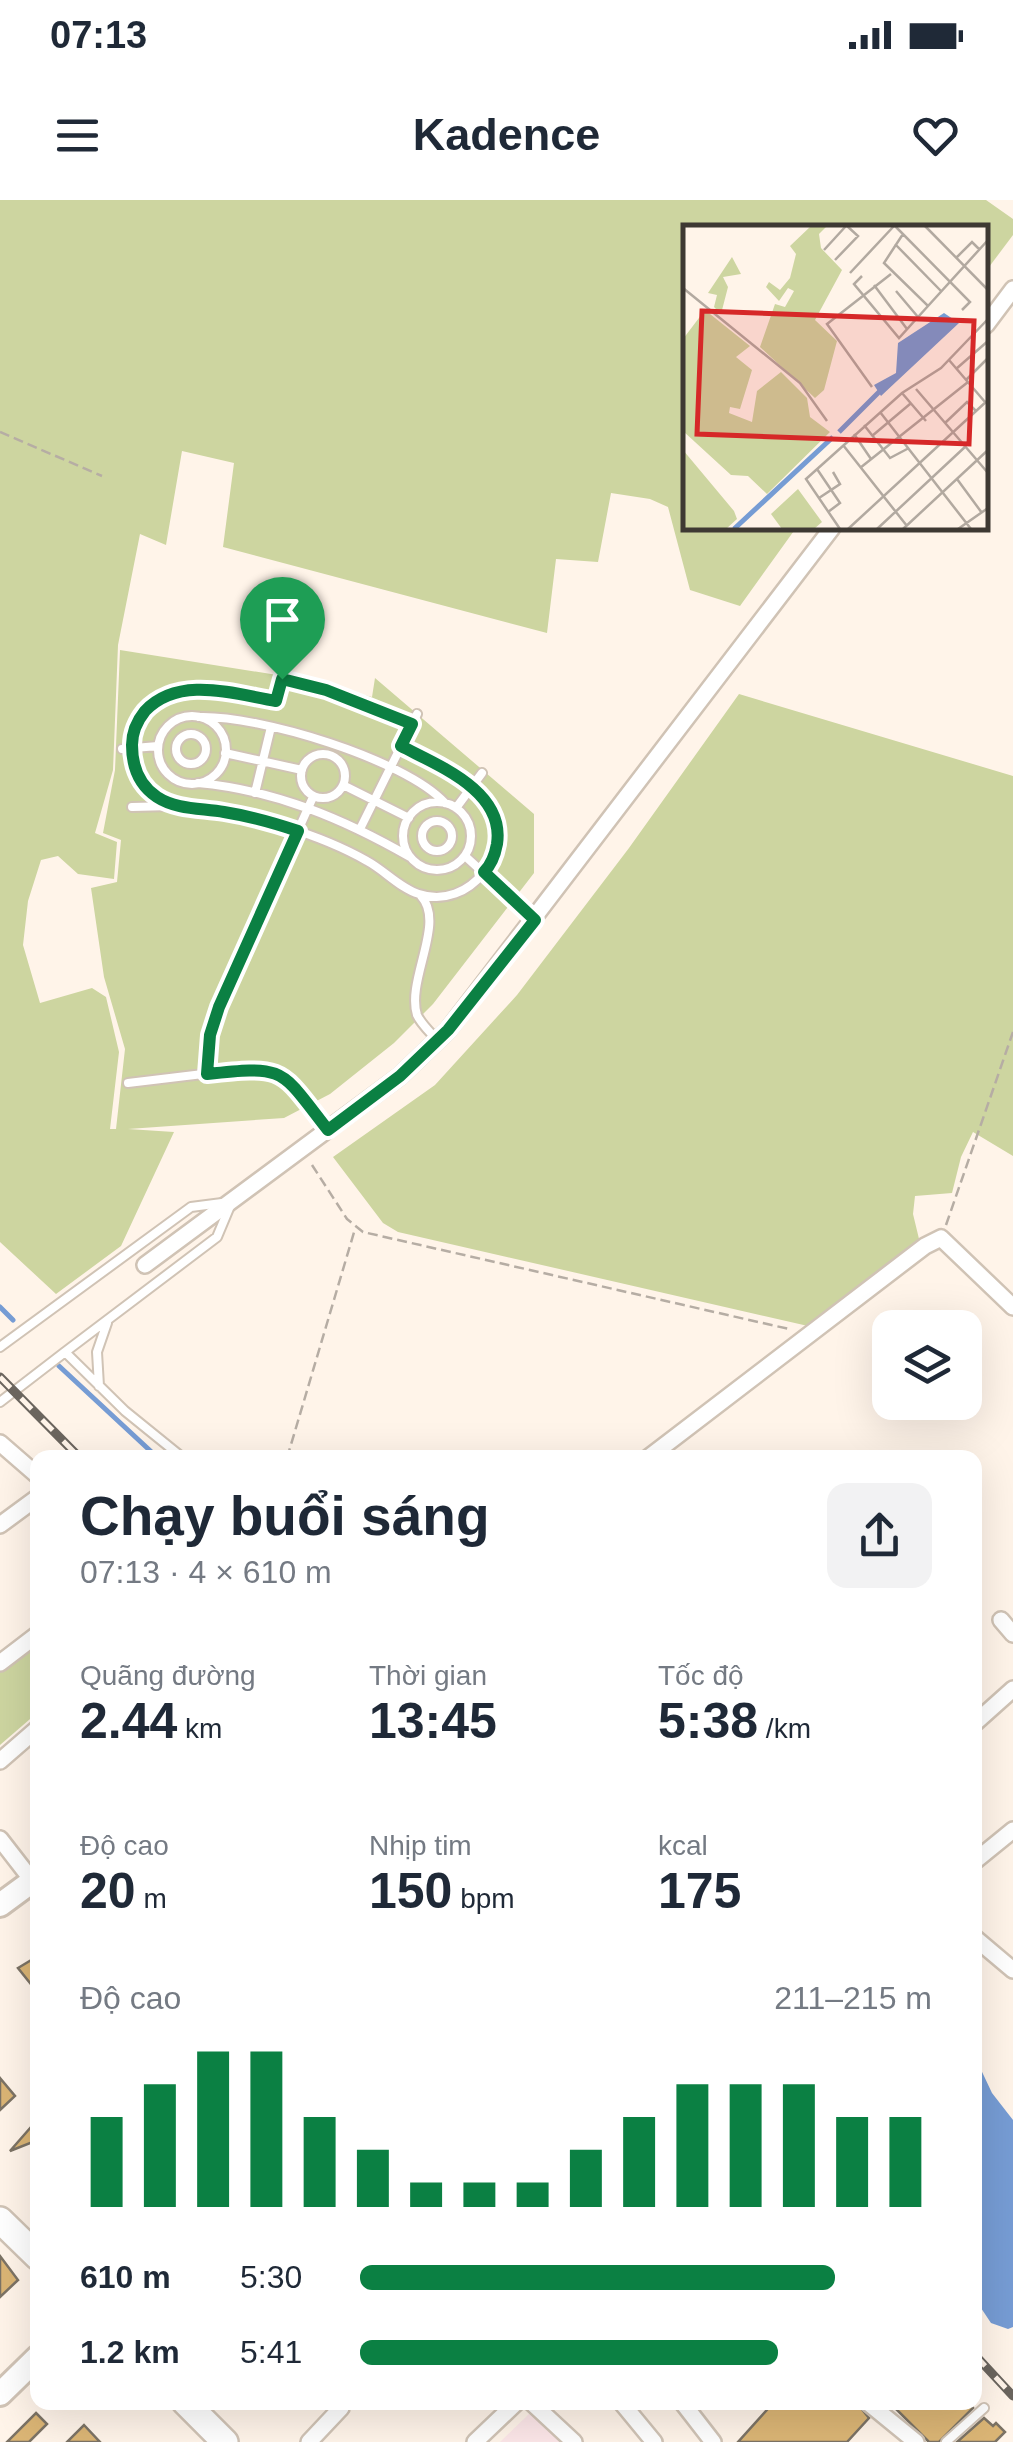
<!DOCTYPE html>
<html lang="vi">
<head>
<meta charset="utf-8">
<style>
  :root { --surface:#fff; --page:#f2f2f3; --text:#1f2937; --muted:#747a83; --accent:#0b8043 }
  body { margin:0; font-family:Helvetica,sans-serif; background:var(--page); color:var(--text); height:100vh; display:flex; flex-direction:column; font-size:38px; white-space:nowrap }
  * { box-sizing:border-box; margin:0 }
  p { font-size:32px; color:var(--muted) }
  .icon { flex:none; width:55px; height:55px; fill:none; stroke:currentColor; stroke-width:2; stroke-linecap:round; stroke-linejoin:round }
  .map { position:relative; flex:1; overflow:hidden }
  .sheet { position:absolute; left:30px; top:1250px; width:952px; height:960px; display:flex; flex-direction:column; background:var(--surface); border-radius:20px; box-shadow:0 10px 40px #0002 }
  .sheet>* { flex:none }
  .controls { position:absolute; left:872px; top:1110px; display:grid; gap:20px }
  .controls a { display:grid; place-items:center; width:110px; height:110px; border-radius:20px; background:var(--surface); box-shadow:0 10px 40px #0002; font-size:50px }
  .pin { position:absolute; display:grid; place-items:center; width:85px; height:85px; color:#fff; margin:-102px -42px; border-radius:50% 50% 50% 0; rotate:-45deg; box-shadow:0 0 10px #0007 }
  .pin .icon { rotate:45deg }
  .round { display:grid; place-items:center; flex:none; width:105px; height:105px; border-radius:20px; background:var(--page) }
  .headline { display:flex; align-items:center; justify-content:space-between; height:170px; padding:0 50px }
  h1 { font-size:55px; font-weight:700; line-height:75px }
  .stats { display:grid; grid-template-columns:repeat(3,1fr); gap:15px; height:170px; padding:10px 50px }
  .stats div { display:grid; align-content:center }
  .stats b { font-size:50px; font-weight:700 }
  .stats small { font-size:28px; font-weight:400 }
  .stats p { font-size:28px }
  .chart { height:280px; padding:20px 50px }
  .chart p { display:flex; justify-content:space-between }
  .chart svg { width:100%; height:180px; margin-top:10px; stroke:var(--accent); stroke-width:6 }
  ul { padding:0 50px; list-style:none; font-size:32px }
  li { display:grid; grid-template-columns:160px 120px 1fr; align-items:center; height:75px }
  li i { height:25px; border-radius:12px; background:var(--accent) }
  .status { display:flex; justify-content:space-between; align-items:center; height:70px; padding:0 50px; background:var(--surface); direction:ltr }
  .status svg { height:28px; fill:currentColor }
  header { display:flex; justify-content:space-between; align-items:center; height:130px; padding:0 50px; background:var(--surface); font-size:45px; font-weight:700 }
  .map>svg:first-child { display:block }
  .industrial { fill:#fce6e8 }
  .green { fill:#cdd5a0 }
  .water { fill:#769cd4 }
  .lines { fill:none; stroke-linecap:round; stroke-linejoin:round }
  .stream { stroke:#769cd4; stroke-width:5 }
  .building { fill:#dbb575; stroke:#7c7365; stroke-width:2.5 }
  .lane-casing { stroke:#d0c3b5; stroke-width:12 }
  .street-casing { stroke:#d0c3b5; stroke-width:20 }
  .secondary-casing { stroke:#d0c3b5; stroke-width:28 }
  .primary-casing { stroke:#d0c3b5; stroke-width:30 }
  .path { stroke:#b6ada4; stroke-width:2.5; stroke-dasharray:10 5; stroke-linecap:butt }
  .lane { stroke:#fff; stroke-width:8 }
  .street { stroke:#fff; stroke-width:15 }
  .secondary { stroke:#fff; stroke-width:22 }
  .primary { stroke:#fff; stroke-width:25 }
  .rail-casing { stroke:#6b655e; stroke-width:9 }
  .rail { stroke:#fff4e9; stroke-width:5; stroke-dasharray:15; stroke-linecap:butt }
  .route-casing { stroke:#fff; stroke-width:20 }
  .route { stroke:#0b8043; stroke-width:12 }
  .inset-river { fill:none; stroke:#769cd4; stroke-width:5 }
  .inset-road { fill:none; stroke:#b2a9a0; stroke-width:2.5 }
  .view { fill:#d62828; fill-opacity:0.15; stroke:#d62828; stroke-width:5 }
  .inset-edge { fill:none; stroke:#3e3933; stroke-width:5 }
</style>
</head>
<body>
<div class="status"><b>07:13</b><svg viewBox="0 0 49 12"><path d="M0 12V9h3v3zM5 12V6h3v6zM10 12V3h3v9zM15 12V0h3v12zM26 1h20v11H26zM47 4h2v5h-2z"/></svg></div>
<header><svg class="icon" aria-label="menu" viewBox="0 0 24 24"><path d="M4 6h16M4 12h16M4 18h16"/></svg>Kadence<svg class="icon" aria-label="heart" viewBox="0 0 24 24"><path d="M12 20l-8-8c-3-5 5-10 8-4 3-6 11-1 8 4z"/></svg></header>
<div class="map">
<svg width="1013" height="2242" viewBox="0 0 1013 2242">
  <rect width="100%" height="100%" fill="#fff4e9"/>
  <path class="industrial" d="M 532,2211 L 566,2242 L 500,2242 Z"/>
  <path class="green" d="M 0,0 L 986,0 L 1013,19 L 1013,35 L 986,71 L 986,28 L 686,28 L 686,328 L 796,328 L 740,406 L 690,390 L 668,307 L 650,299 L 611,293 L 598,362 L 556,359 L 547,433 L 223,347 L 234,263 L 182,251 L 166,345 L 140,334 L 118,445 L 113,570 L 95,633 L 117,642 L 114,679 L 78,674 L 58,656 L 41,660 L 28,701 L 23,745 L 40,803 L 92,788 L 106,797 L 119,852 L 110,929 L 116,929 L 125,849 L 104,777 L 91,688 L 117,682 L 121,640 L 103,633 L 115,570 L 120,450 L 302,479 L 372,497 L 375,478 L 534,614 L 534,673 L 433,804 L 394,843 L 330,894 L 284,918 L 128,929 L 174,932 L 121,1046 L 56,1094 L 0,1042 Z
    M 739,494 L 1013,576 L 1013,956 L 973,932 L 961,957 L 952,993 L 915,996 L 913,1014 L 920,1043 L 808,1126 L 398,1032 L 383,1023 L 333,957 L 435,885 L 517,795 L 629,648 Z
    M 34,1445 L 37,1449 L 37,1513 L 0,1545 L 0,1472 Z"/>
  <path class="water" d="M 975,1857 L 992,1893 L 1013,1920 L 1013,2127 L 1008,2129 L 991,2123 L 975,2099 Z"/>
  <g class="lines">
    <path class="stream" d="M 0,1107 L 13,1120
      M 59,1166 L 158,1258"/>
  </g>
  <path class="building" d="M 38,1756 L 38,1793 L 18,1768 Z
    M 0,1878 L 15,1896 L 0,1910 Z
    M 38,1919 L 38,1940 L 10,1951 Z
    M 0,2056 L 18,2080 L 0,2097 Z
    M 774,2202 L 856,2202 L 869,2218 L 847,2242 L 738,2242 Z
    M 889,2202 L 968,2202 L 973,2208 L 939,2242 L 929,2242 Z
    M 36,2213 L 47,2224 L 29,2242 L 7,2242 Z
    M 984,2218 L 993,2226 L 996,2223 L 1005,2232 L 995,2242 L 957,2242 Z
    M 84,2225 L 100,2242 L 67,2242 Z"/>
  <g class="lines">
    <defs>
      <path id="lane" d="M158 550a34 34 0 1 1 68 0a34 34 0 1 1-68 0Z
        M 199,517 C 258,515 405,559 445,603
        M176 549a15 15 0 1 1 30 0a15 15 0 1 1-30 0Z
        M 401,547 C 427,559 474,580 489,605 C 516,650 470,711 419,694 C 401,689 384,670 367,661 C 341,646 312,635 283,626 C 263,620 243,615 223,612 C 201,608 176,610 157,597 C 139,585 131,567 132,545 C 133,468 229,493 276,501 L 282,479 L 355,500 L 411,525
        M 122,549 L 158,546
        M 225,553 L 302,570
        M301 576a22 22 0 1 1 44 0a22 22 0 1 1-44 0Z
        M 198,583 C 275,590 344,619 410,657
        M 343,585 L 409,618
        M 255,593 L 271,527
        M403 636a34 34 0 1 1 68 0a34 34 0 1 1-68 0Z
        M 132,607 L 172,606
        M 456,608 L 482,573
        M422 636a15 15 0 1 1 30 0a15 15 0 1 1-30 0Z
        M 360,629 L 417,514
        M 465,656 L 535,720
        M 421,696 C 446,723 406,780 417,815 C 421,824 431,833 437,840
        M 207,874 L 210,835 L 219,807 L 313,597
        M 128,883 L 253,868 C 293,872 305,902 328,931
        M 0,1147 L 191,1007 L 222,1003
        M 99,1186 L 97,1152 L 107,1123
        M 0,1202 L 65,1152
        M 183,1258 L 125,1211 L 65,1152 L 217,1037 L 230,1006
        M 946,2242 L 984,2208"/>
      <path id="street" d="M 986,125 L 1013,89
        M 145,1065 L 400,876 L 448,830 L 832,328
        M 0,1243 L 38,1276
        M 648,1258 L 925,1046 L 941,1038 L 1013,1107
        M 0,1325 L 38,1297
        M 1001,1420 L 1013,1434
        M 0,1463 L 38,1434
        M 975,1523 L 1013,1489
        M 0,1561 L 38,1528
        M 0,1639 L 38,1688
        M 975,1661 L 1013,1630
        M 975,1738 L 1013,1770
        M 531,2202 L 574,2242
        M 621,2202 L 654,2242
        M 682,2202 L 713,2242
        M 867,2202 L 916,2242
        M 309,2242 L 341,2208 L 335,2202
        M 475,2242 L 517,2202"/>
      <path id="secondary" d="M 0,1705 L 38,1677
        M 0,2194 L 38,2157"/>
      <path id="primary" d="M 0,2020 L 38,2057
        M 185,2202 L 225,2242"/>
    </defs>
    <use href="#lane" class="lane-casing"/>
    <use href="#street" class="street-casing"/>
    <use href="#secondary" class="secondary-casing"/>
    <use href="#primary" class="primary-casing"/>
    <path class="path" d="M 0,232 L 102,276
      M 312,965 L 347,1019 L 363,1032 L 789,1129
      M 946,1025 L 1013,832
      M 287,1258 L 355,1029"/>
    <use href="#lane" class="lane"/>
    <use href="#street" class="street"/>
    <use href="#secondary" class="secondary"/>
    <use href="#primary" class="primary"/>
    <defs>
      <path id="rail" d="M 0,1177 L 80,1258
        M 975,2155 L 1013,2196"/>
    </defs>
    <use href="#rail" class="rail-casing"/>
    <use href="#rail" class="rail"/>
  </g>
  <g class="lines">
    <defs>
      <path id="route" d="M 282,479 L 326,490 L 412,524 L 401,546 C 439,566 505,591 497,644 C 495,655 492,664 484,672 L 535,720 L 448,830 L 400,876 L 328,930 C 280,869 287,865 207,874 L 210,835 L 219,807 L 298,631 C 274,623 249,616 224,612 C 202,608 177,610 157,597 C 139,585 132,567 132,545 C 132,532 137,521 145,511 C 179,475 234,494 276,501 Z"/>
    </defs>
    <use href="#route" class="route-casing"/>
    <use href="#route" class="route"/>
  </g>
  <g transform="translate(683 25)">
    <rect width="305" height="305" fill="#fff4e9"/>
    <path d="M 128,1 L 144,1 L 136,9 L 138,23 L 159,45 L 132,95 L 154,116 L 141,165 L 132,173 L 77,122 L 92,79 L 102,82 L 111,66 L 105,63 L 96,76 L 83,62 L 86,57 L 97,65 L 107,53 L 113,29 L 107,21 ZM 49,32 L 58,49 L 40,52 L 45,62 L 38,89 L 31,82 L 34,70 L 25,68 ZM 22,85 L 67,121 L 53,132 L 69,145 L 57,184 L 47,182 L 46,188 L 69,197 L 74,166 L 98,147 L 124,173 L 127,192 L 147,207 L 84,269 L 65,251 L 48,250 L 0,206 L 0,114 ZM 0,225 L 51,286 L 54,294 L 43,304 L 0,304 ZM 115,264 L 139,297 L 131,304 L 99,304 L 88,289 Z" fill="#cdd5a0"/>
    <path d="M 261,88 L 276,98 L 198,171 L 191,160 L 213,148 L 215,118 Z" fill="#769cd4"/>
    <path class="inset-river" d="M 156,207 L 197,166M 51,304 L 150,212"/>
    <path class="inset-road" d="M 212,1 L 287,77 L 279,85M 242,1 L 305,65M 220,9 L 201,38 L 245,81 L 305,15M 212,19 L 258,66M 141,25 L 163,1M 274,32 L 289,17 L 297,25M 152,35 L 175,11 L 164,1M 167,48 L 211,1M 179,51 L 171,59 L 216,113 L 245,81M 191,60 L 224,104M 0,63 L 117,158 L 144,196M 213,66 L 235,92M 266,135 L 302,177M 273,144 L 305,116M 283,155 L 305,133M 189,162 L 144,99 L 208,49M 233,164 L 305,248M 219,168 L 243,196M 197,187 L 288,304M 262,198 L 284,177 L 293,186M 181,200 L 207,233 L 226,223M 171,209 L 188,234M 189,211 L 227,179M 160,220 L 224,301M 177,243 L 285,157M 134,244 L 157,278 L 145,287M 274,254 L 299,288M 136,273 L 157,259 L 150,247M 157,304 L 123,254 L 219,168 L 258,143 L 305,94M 165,304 L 305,175M 194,304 L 283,221M 220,304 L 305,225M 275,304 L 305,283"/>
    <path class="view" d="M 19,86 L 291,96 L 286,219 L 14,209 Z"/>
    <rect width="305" height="305" class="inset-edge"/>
  </g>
</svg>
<div class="controls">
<a><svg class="icon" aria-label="layers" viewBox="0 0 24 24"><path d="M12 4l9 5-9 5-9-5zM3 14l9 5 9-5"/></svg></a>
</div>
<div class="pin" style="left:282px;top:479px;background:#1e9e55"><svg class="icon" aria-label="arrive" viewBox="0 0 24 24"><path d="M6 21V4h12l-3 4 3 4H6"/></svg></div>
<section class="sheet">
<div class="headline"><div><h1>Chạy buổi sáng</h1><p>07:13 · 4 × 610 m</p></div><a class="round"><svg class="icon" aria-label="share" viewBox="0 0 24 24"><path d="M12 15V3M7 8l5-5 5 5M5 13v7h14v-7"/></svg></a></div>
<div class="stats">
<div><p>Quãng đường</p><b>2.44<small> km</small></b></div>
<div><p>Thời gian</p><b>13:45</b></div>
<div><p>Tốc độ</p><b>5:38<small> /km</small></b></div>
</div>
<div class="stats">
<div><p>Độ cao</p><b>20<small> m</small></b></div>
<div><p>Nhịp tim</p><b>150<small> bpm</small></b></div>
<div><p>kcal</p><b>175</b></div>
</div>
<div class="chart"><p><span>Độ cao</span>211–215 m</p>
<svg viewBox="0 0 160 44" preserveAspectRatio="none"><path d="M5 44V22M15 44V14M25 44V6M35 44V6M45 44V22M55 44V30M65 44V38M75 44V38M85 44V38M95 44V30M105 44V22M115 44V14M125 44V14M135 44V14M145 44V22M155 44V22"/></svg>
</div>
<ul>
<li><b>610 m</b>5:30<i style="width:83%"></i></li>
<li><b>1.2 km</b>5:41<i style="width:73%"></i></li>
</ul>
</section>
</div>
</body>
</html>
